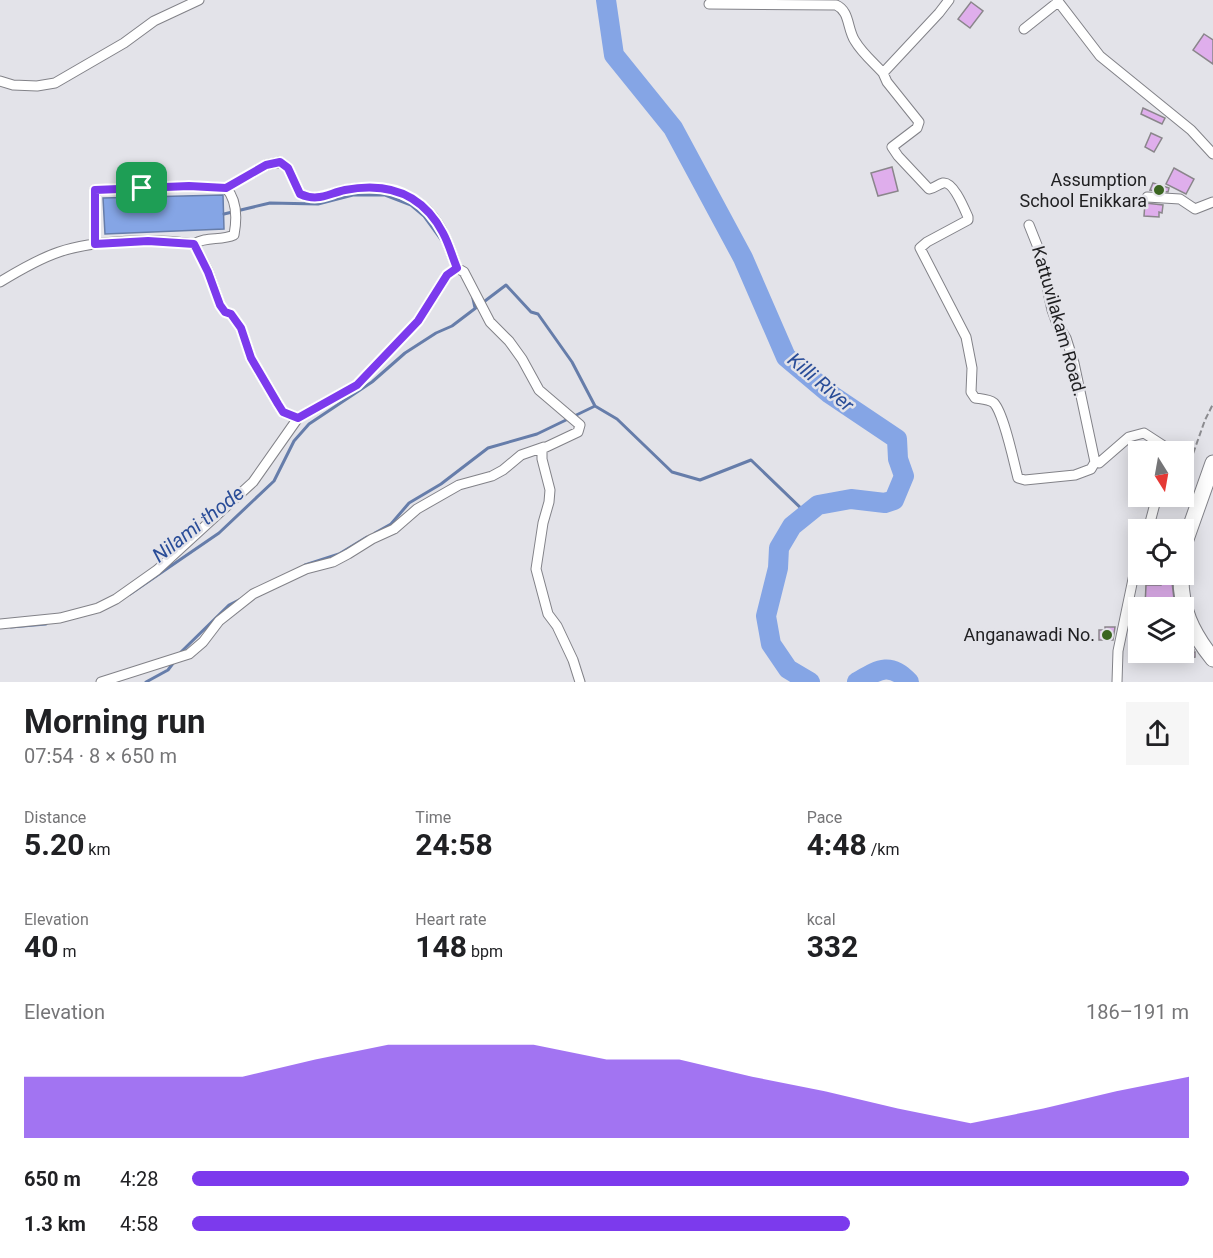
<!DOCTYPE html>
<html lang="en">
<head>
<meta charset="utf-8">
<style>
  :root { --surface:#fff; --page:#f6f6f6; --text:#202124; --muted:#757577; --accent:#7c3aed }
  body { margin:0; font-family:Roboto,sans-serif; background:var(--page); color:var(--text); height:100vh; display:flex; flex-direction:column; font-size:22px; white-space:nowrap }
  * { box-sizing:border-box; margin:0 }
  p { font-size:20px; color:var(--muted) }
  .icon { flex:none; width:33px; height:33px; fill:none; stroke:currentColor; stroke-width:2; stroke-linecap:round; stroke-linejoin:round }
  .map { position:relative; height:682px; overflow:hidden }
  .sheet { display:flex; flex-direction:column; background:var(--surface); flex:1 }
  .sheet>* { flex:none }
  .needle { width:39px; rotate:169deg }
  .fabs { position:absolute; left:1128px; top:441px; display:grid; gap:12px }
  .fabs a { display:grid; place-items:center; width:66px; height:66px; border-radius:0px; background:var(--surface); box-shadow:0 3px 15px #0003; font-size:30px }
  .pin { position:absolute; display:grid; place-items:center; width:51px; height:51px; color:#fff; margin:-26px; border-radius:12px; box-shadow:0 3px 9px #0006 }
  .round { display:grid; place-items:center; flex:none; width:63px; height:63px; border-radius:0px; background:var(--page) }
  .summary { display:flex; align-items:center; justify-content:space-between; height:102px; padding:0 24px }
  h1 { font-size:33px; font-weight:700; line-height:45px }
  .metrics { display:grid; grid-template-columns:repeat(3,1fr); gap:9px; height:102px; padding:6px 24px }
  .metrics div { display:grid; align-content:center }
  .metrics b { font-size:30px; font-weight:700 }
  .metrics small { font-size:16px; font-weight:400 }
  .metrics p { font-size:16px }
  .chart { height:168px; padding:12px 24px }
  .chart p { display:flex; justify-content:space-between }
  .chart svg { width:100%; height:108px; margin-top:6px; fill:var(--accent); opacity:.7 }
  ul { padding:0 24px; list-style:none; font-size:20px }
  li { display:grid; grid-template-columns:96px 72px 1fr; align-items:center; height:45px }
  li i { height:15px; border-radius:8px; background:var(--accent) }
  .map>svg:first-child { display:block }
  .education { fill:#e9d6c6 }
  .water { fill:#85a5e5; stroke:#667daa; stroke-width:1.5 }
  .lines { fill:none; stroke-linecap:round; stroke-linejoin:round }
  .stream { stroke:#667daa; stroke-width:3 }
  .river { stroke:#85a5e5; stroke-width:20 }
  .building { fill:#dfaeec; stroke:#8a868b; stroke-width:1.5 }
  .minor-casing { stroke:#828288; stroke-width:11 }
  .primary-casing { stroke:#828288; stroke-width:17 }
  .path { stroke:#8b8b8f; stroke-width:2; stroke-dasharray:6 3; stroke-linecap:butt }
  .minor { stroke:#fff; stroke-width:9 }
  .primary { stroke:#fff; stroke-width:15 }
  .route-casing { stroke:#fff; stroke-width:12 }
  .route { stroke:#7c3aed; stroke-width:8 }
  .poi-dot { fill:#3b6521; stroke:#e3e3e9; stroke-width:2 }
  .labels { text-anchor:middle; stroke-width:5; stroke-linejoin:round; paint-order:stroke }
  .poi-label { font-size:18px; fill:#1f1f21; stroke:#e3e3e9; text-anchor:end }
  .street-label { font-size:18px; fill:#1f1f21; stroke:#e3e3e9 }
  .water-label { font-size:20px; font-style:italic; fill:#2a4d98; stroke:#e3e3e9 }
</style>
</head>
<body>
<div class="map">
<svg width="1213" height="682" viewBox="0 0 1213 682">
  <rect width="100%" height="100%" fill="#e3e3e9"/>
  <path class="education" d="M 1145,575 L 1180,575 L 1180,607 L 1145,608 Z"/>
  <path class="water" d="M 223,195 L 224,229 L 105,234 L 103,198 Z"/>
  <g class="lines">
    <path class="stream" d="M 224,214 L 270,203 L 318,204 L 353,195 L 385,195 L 411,205 L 424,216 L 443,242 L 450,261
      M 472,294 L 475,308
      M 375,533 L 391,524 L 409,503 L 441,484 L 488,448 L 537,434 L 595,406
      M 305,565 L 339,554 L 367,537
      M 130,594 L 219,533 L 274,481 L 294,441 L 309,424 L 372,382 L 405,353 L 436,333 L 452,326 L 506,285 L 531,312 L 538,314 L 572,362 L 595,406 L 617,419 L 672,472 L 700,480 L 751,460 L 807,514
      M 11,627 L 46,624
      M 181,652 L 229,605 L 241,599
      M 146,682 L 168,670 L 174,662"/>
    <path class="river" d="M 606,0 L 614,55 L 673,128 L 743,258 L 786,357 L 830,394 L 897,439 L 898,459 L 904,476 L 894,500 L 885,503 L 851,499 L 818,505 L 792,526 L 779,548 L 778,568 L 766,616 L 771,644 L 788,669 L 810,682
      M 857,682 C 878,670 890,661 909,682"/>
  </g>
  <path class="building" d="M 971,2 L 983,11 L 970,28 L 958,19 Z
    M 1204,34 L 1213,40 L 1213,64 L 1193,50 Z
    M 1143,108 L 1165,118 L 1162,124 L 1141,114 Z
    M 1151,133 L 1162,138 L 1154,152 L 1145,147 Z
    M 892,167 L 898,191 L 878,196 L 871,173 Z
    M 1174,168 L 1194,179 L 1186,194 L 1166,184 Z
    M 1153,183 L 1169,188 L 1168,192 L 1150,190 Z
    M 1145,203 L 1163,205 L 1162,213 L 1159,212 L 1159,217 L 1144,216 Z
    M 1162,574 L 1171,574 L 1175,607 L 1145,606 L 1146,585 L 1161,585 Z
    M 1105,627 L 1115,627 L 1113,640 L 1099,640 L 1099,630 L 1105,630 Z
    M 1184,631 L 1194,650 L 1192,652 L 1195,652 L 1195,657 L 1166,662 L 1159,652 L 1184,652 Z"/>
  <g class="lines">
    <defs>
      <path id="minor" d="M 949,0 L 939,13 L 883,73 L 887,82 L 919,122 L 917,128 L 892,147 L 898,156 L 929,189 C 935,188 938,184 943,183 C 953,181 964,208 968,217 L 968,220 L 927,242 L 920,248 L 966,337 L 972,368 L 971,392 L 975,398 C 981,399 989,399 994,403 C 1004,414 1014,463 1018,478 L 1025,480 L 1075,475 L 1091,469 L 1095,462
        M 1057,0 L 1100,56 L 1191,130 L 1213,154
        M 709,4 L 836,5 C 850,11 847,29 855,41 C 862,53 874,63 883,73
        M 1024,29 L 1058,2
        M 0,81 L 13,85 L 37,86 L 55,83 L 124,43 L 154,21 L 199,0
        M 226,188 L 266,165 L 280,162 L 288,168 L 300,194 C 318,202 327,194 345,190 C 388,182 427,195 445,237 C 450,247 453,258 457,268
        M 1147,197 L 1180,199 L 1195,209 L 1213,202
        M 1029,225 L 1039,250 L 1052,310 L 1057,324 L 1066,338 L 1074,363 L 1095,462 L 1099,463 L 1129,437 L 1144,433 L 1164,446 L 1176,452
        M 95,244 L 95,190 L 189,186 L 226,188 C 237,200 237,219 234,235 C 221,241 206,236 194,244
        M 0,282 C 18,271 38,259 59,252 C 94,240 157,238 194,244 L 208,271 L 220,305 L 225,312 L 231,314 L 241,328 L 251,358 L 278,404 L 283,412 L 298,418 L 357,385 L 418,321 L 447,275 L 457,268 L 464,272 L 490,322 L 509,341 L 522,359 L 539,390 L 580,425 L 578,432 L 542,449 L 542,459 L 550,490 L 549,502 L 543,523 L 536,569 L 548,614 L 557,626 L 573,660 L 580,682
        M 1148,530 L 1157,496
        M 0,624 L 60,618 L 98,608 L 116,599 L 157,570 L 253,482 L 298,418
        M 101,682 L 189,654 L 203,642 L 219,621 L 253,594 L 306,569 L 333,562 L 348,554 L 372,539 L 394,529 L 417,509 L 459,485 L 492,476 L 503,470 L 521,455 L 544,447
        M 1117,682 L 1118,651 L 1138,555"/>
      <path id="primary" d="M 1184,545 L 1213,463
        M 1181,574 C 1180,608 1192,633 1213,659"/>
    </defs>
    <use href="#minor" class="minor-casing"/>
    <use href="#primary" class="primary-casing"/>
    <path class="path" d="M 1184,467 L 1189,465 L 1205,420 L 1213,404"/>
    <use href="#minor" class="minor"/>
    <use href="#primary" class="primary"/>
  </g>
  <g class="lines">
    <defs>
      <path id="route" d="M 280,162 L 288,168 L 300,194 C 318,202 327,194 345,190 C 387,182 422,193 443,233 C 449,244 452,256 457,268 L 447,275 L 418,321 L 357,385 L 298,418 L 283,412 L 278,404 L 251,358 L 241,328 L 231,314 L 225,312 L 220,305 L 208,272 L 194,244 L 148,241 L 95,244 L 95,190 L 189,186 L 226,188 L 266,165 Z"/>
    </defs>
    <use href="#route" class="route-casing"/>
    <use href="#route" class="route"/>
  </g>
  <g class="poi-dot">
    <circle cx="1159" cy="190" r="6"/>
    <circle cx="1107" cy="635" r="6"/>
  </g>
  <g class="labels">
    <g class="poi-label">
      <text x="1147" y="186">Assumption<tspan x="1147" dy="21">School Enikkara</tspan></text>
      <text x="1095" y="641">Anganawadi No.</text>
    </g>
    <g class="street-label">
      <text transform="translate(1059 321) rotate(74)" y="6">Kattuvilakam Road.</text>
    </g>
    <g class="water-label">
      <text transform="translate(821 382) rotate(40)" y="7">Killi River</text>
      <text transform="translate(198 524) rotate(-38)" y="7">Nilami thode</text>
    </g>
  </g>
</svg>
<div class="fabs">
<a><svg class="needle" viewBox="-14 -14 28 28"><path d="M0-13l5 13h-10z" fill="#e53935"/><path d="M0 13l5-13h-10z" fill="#757577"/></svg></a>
<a><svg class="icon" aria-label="locate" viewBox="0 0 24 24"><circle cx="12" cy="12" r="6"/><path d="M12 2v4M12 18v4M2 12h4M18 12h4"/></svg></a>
<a><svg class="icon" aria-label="layers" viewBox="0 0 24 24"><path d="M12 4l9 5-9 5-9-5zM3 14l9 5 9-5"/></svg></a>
</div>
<div class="pin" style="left:142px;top:188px;background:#1e9e55"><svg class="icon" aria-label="arrive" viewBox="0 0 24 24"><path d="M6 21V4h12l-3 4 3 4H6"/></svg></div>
</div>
<section class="sheet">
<div class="summary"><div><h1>Morning run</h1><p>07:54 · 8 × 650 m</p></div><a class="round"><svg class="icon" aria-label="share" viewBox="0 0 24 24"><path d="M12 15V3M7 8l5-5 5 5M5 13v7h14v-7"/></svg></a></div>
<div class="metrics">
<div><p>Distance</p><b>5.20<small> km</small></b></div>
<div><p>Time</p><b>24:58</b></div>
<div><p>Pace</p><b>4:48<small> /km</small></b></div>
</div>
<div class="metrics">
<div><p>Elevation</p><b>40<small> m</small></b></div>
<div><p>Heart rate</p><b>148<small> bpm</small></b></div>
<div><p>kcal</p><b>332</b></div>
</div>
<div class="chart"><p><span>Elevation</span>186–191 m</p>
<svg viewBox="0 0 160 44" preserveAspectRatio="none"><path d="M0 44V19L10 19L20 19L30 19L40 12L50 6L60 6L70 6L80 12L90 12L100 19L110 25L120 32L130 38L140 32L150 25L160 19V44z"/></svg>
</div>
<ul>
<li><b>650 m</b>4:28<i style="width:100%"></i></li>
<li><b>1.3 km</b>4:58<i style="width:66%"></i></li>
</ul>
</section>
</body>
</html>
